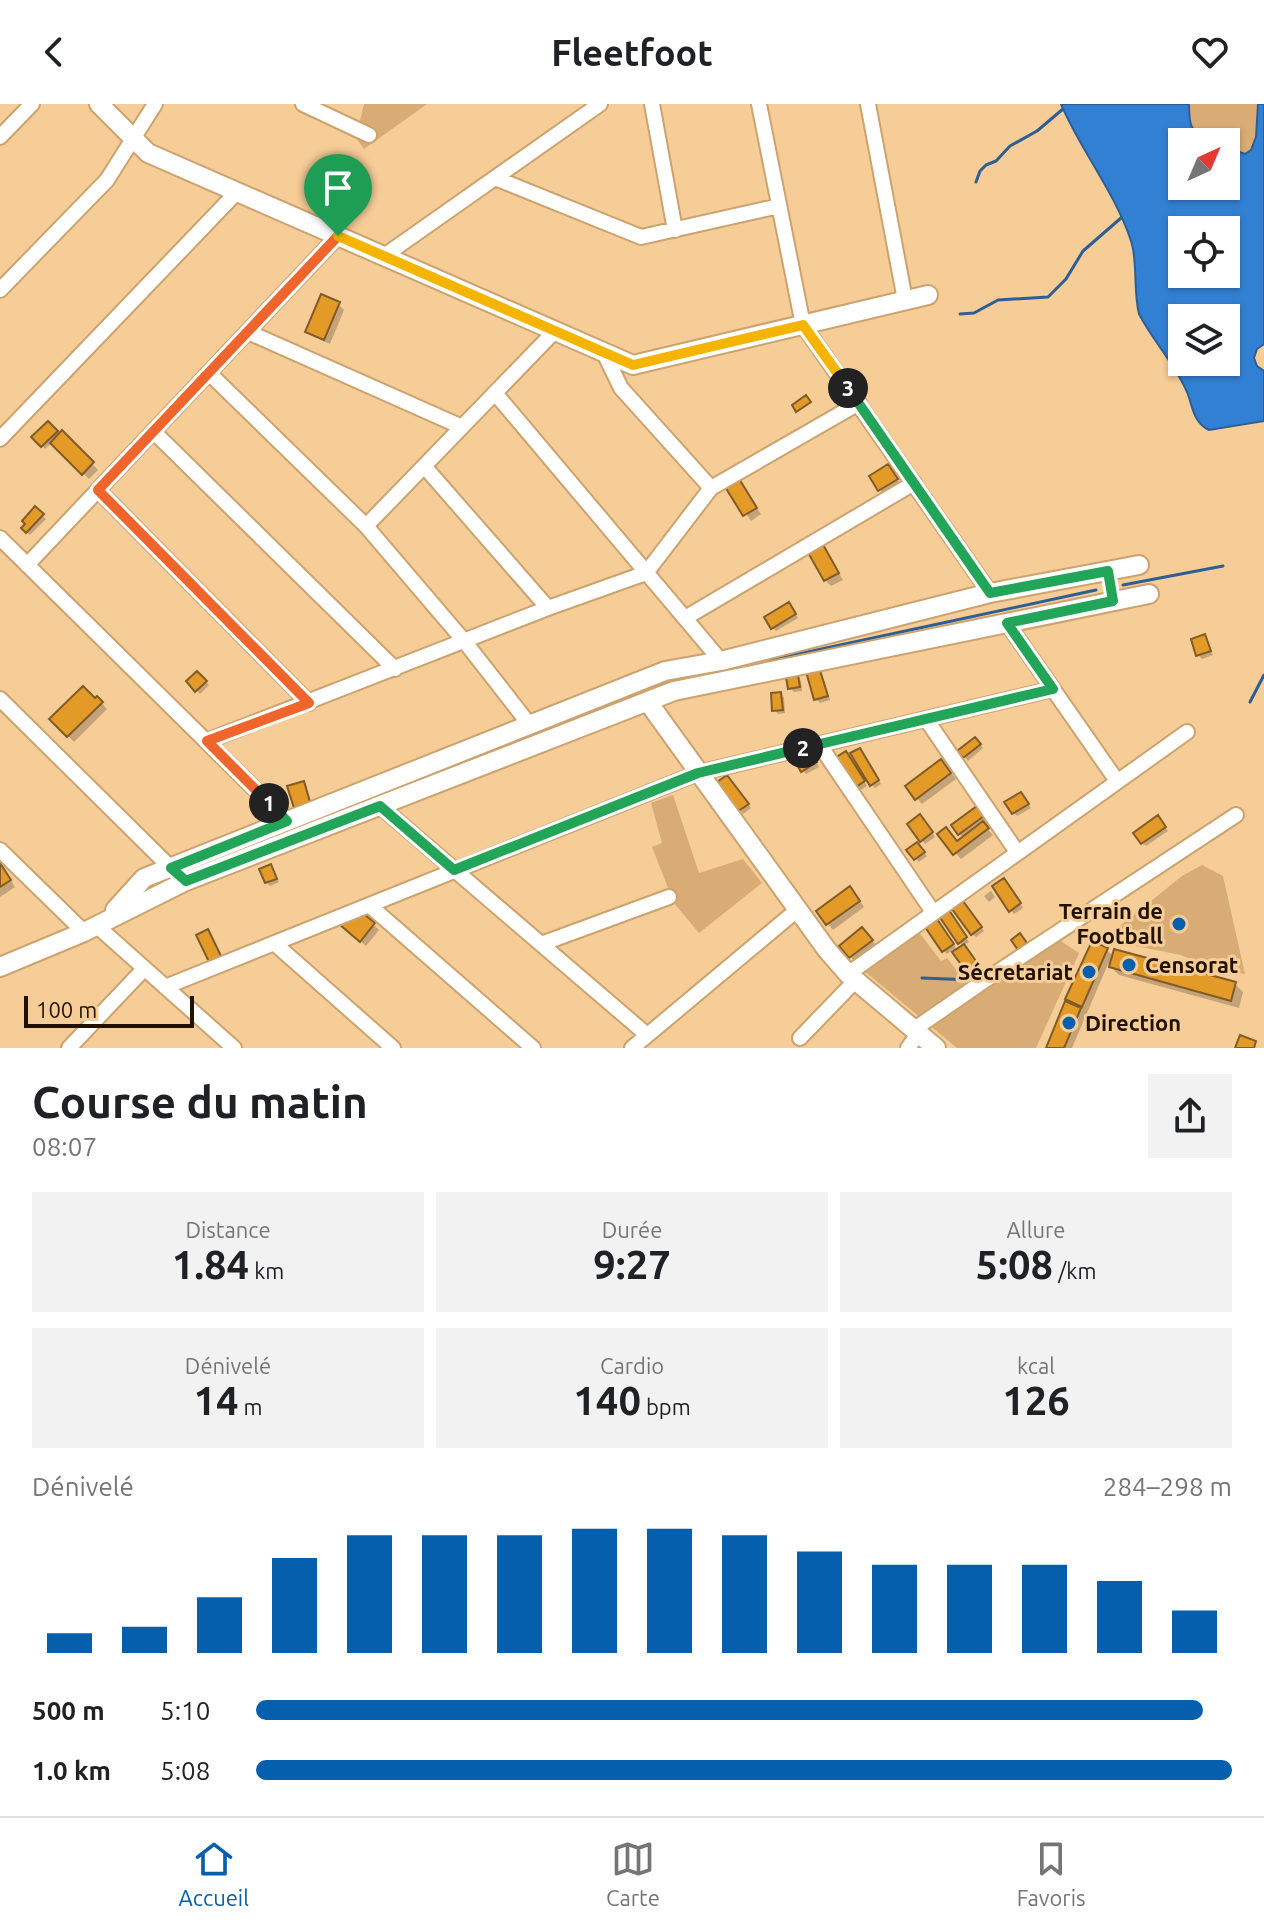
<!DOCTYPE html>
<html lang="fr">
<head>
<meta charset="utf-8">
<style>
  :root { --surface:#fff; --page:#f2f2f2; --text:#202124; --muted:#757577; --line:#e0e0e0; --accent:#065fac }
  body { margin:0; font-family:Ubuntu,sans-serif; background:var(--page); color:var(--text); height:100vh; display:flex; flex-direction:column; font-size:30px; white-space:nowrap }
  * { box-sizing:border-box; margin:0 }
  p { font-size:26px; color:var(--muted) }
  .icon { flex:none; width:44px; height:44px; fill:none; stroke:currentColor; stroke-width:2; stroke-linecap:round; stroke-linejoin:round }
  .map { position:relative; height:944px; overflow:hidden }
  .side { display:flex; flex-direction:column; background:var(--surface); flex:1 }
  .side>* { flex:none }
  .needle { width:52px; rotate:44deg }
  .tools { position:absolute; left:1168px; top:24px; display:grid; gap:16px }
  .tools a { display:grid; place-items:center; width:72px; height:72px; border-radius:0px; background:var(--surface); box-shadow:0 2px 6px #0004; font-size:40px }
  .scale { position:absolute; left:24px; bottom:20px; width:170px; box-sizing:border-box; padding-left:8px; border:4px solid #201100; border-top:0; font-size:22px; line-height:28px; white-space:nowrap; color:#201100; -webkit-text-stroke:6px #f6cc97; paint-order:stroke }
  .pin { position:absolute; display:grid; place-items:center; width:68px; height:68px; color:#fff; margin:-82px -34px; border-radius:50% 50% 50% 0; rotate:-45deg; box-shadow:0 0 8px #0007 }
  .pin .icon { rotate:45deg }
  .km { position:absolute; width:40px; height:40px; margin:-20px; border-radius:50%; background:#222; color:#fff; font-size:22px; line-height:40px; text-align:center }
  .round { display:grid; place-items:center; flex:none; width:84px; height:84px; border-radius:0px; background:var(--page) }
  .headline { display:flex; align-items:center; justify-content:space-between; height:136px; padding:0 32px }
  h1 { font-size:44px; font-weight:700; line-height:60px }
  .metrics { display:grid; grid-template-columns:repeat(3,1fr); gap:12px; height:136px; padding:8px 32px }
  .metrics div { display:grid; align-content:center; border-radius:0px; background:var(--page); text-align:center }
  .metrics b { font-size:40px; font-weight:700 }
  .metrics small { font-size:22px; font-weight:400 }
  .metrics p { font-size:22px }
  .chart { height:224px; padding:16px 32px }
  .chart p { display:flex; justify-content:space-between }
  .chart svg { width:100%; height:144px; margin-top:8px; stroke:var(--accent); stroke-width:6 }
  ul { padding:0 32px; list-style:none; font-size:26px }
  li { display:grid; grid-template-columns:128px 96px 1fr; align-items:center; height:60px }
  li i { height:20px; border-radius:10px; background:var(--accent) }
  header { display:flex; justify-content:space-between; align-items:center; height:104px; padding:0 32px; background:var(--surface); font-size:36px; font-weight:700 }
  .tabs { display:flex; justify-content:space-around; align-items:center; height:112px; border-top:2px solid var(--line); background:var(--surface); font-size:22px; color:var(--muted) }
  .tabs a { display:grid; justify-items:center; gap:4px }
  .tabs .selected { color:var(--accent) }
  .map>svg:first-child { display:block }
  .green { fill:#d8ac74 }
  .water { fill:#3280d3; stroke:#2d5f94; stroke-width:2; fill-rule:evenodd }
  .shadow { fill:#0003 }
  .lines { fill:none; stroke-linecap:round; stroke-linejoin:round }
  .stream { stroke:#2d5f94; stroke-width:3 }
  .building { fill:#e49a27; stroke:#815c29; stroke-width:2 }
  .street-casing { stroke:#cca36f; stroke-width:18 }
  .secondary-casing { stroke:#cca36f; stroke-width:22 }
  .street { stroke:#fff; stroke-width:14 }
  .secondary { stroke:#fff; stroke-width:18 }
  .split-1-casing { stroke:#fff; stroke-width:16 }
  .split-2-casing { stroke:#fff; stroke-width:16 }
  .split-3-casing { stroke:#fff; stroke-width:16 }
  .split-4-casing { stroke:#fff; stroke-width:16 }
  .split-1 { stroke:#f0652b; stroke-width:10 }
  .split-2 { stroke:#22a559; stroke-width:10 }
  .split-3 { stroke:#22a559; stroke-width:10 }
  .split-4 { stroke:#f5b400; stroke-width:10 }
  .poi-dot { fill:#065fac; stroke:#f6cc97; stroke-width:3 }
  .labels { text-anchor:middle; stroke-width:6; stroke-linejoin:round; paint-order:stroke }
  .poi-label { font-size:22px; font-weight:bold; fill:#201100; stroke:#f6cc97; text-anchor:end }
</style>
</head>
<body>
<header><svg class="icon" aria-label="back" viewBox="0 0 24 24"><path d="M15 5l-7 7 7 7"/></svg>Fleetfoot<svg class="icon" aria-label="heart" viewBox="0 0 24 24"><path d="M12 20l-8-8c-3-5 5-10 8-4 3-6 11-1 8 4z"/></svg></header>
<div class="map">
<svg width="1264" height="944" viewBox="0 0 1264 944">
  <rect width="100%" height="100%" fill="#f6cc97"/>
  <path class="green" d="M 364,0 L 427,0 L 364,45 L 356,34 Z
    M 1189,0 L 1258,0 L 1256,33 L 1251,46 L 1245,50 L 1226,43 L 1226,38 C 1196,38 1190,28 1189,0 Z
    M 673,691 L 699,769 L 743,755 L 762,779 L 699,829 L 674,799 L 652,743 L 662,739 L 651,699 Z
    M 1202,761 L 1223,772 L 1245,870 L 1216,866 L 1181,851 L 1136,842 L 1110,830 L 1182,772 Z
    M 918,827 L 941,857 L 947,854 L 976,892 L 1059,836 L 1079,849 L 1036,944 L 957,944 L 863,866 Z"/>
  <path class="water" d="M 1061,0 L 1189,0 C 1189,23 1190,27 1212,38 L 1182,38 L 1182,82 L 1226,82 L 1226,43 L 1245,50 L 1251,46 L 1256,33 L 1258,0 L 1264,0 L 1264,240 L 1257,245 L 1254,254 L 1257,262 L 1264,267 L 1264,317 L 1209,326 C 1193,318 1193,303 1187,288 C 1175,260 1153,237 1139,210 C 1133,186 1138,158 1131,137 C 1115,88 1081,47 1061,0 ZM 1182,126 L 1226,126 L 1226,170 L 1182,170 ZM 1182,214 L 1226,214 L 1226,258 L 1182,258 Z"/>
  <path class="shadow" d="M 338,200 L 344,206 L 330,240 L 314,233 L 308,228 Z
    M 48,320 L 60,331 L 62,329 L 98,366 L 89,375 L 52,339 L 45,345 L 34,333 Z
    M 891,366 L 900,380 L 883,390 L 871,372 Z
    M 737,375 L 761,410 L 751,417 L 727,382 Z
    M 36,405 L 46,415 L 30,431 L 23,424 Z
    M 821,439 L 843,476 L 831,482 L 825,476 Z
    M 792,504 L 798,514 L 776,527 L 773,524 Z
    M 1204,532 L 1213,551 L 1202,555 L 1198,551 Z
    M 807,565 L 821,566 L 830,596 L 820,599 L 816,595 Z
    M 197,569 L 209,581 L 200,590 L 189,578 Z
    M 797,573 L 801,577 L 802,587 L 794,588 L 790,584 Z
    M 781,590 L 784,594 L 785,609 L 778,610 L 774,606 Z
    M 97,594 L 107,605 L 74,638 L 52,615 Z
    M 975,635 L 983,644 L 968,657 L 960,647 Z
    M 863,650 L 881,680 L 875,684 L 871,680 Z
    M 849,653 L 867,682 L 859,687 L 856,683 Z
    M 815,656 L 819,663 L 806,670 L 803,667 Z
    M 947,664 L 956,675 L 922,700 L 917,694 Z
    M 730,677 L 751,704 L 743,710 L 720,679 Z
    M 1024,694 L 1031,704 L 1017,712 L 1014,709 Z
    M 980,708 L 986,716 L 982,719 L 993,731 L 961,755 L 940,730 L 957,739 L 964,734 L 959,730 Z
    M 923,716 L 935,733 L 925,740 L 910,720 Z
    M 1161,717 L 1168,727 L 1146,742 L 1143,739 Z
    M 920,744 L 927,752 L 919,758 L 909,747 Z
    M 0,759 L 15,783 L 0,793 Z
    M 270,762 L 279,778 L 270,782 L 266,778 Z
    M 1008,780 L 1023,804 L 1014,810 L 1011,806 Z
    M 991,787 L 995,793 L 989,798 L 984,792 Z
    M 856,791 L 864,803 L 833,826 L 818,808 Z
    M 967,803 L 984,827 L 976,833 L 972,830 Z
    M 364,812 L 379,826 L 366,842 L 347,825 Z
    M 953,812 L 969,838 L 963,842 L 978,862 L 970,868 L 953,846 L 947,850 L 944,847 L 940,821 L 958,847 L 963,843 L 959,838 Z
    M 862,826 L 875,840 L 854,857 L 842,842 Z
    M 1093,840 L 1106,845 L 1114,853 L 1235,880 L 1243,888 L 1239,904 L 1119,871 L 1108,860 L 1072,944 L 1049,944 Z"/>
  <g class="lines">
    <path class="stream" d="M 976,78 L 980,67 L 986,61 L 996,57 L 1010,42 L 1037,27 L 1063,5
      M 960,210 L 974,209 L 998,196 L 1048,193 L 1066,175 L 1083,147 L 1121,114
      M 1123,481 L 1223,462
      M 1250,598 L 1264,571
      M 525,635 L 673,577 L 1096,486
      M 149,783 L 168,776
      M 922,874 L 973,876"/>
  </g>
  <path class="building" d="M 321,190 L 340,198 L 324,236 L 305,228 Z
    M 806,291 L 811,298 L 796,308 L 792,301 Z
    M 48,317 L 58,327 L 41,343 L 31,333 Z
    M 62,326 L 94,358 L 82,371 L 50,339 Z
    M 888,360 L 898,375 L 878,387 L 869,372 Z
    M 738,373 L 757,404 L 743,412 L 724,381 Z
    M 35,402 L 44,410 L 26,429 L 21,424 L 25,420 L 22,417 Z
    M 821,437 L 839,469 L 824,477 L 806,445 Z
    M 789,498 L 796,510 L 771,525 L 764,513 Z
    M 1205,530 L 1211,547 L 1196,552 L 1191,535 Z
    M 818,560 L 828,592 L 814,596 L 805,564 Z
    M 197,567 L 207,577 L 195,588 L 186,577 Z
    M 798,571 L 800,583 L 788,585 L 786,573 Z
    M 83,582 L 95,594 L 97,592 L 103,598 L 67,633 L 49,615 Z
    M 781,588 L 783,606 L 772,607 L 771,589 Z
    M 975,633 L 981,640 L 963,654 L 957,647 Z
    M 860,644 L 879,676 L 870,682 L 850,649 Z
    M 846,647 L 865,677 L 854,684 L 835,654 Z
    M 812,650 L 817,658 L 801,668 L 796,659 Z
    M 941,655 L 951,669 L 915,696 L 905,682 Z
    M 727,671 L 749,700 L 738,707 L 717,678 Z
    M 304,677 L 310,698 L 294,704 L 287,682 Z
    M 1021,688 L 1029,700 L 1012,710 L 1004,698 Z
    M 977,702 L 984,712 L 958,731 L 951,721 Z
    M 920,710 L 933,728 L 920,738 L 907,720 Z
    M 1158,711 L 1166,723 L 1141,740 L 1133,729 Z
    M 983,717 L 989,724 L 953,751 L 937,730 L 946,723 L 957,737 Z
    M 917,738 L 925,748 L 914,756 L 906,746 Z
    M 0,759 L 11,776 L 0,783 Z
    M 271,760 L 277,775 L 265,779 L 259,765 Z
    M 1004,774 L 1021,799 L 1009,808 L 992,782 Z
    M 850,782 L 860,797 L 826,821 L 816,807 Z
    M 963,797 L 982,823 L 971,831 L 952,805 Z
    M 949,806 L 967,833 L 958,840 L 939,812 Z
    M 364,810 L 375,819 L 360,838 L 339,820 Z
    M 937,815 L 954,840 L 942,848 L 925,823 Z
    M 862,823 L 873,836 L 849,854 L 839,842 Z
    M 208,825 L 221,852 L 209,858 L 196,831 Z
    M 1020,829 L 1027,839 L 1018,846 L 1011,836 Z
    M 1092,837 L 1108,844 L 1082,903 L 1065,895 Z
    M 964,840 L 976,857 L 965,866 L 952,848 Z
    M 1114,845 L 1236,878 L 1231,897 L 1109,863 Z
    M 1065,897 L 1081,904 L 1064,944 L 1046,944 Z
    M 1240,931 L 1256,937 L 1254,944 L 1235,944 Z"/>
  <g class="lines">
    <defs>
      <path id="street" d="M 303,0 L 369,31
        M 652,0 L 675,126
        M 759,0 L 803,221 L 990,489
        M 868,0 L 905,196
        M 0,33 L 32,0
        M 495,74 L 641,133 L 779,102
        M 384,152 L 600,0
        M 0,186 L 107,76 L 155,0
        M 248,228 L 462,323
        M 604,249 L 621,284 L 711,384
        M 209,269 L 366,422 L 465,538 L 529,620
        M 495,289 L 721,557
        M 154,328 L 395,565
        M 0,335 L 237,88
        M 424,362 L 548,504
        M 98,386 L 309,599
        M 366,422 L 554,228
        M 0,434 L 287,717
        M 27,461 L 338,132
        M 685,514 L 914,379
        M 1007,519 L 1117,677
        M 0,595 L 176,769
        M 926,615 L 1017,748
        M 207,637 L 548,504 L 646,469 L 711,384 L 859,299
        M 819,640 L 933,808
        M 380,702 L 646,930
        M 0,746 L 84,828
        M 369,801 L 533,944
        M 97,822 L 234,944
        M 274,839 L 393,944
        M 541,840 L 669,793
        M 848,870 L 1187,628
        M 165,883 L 698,669 L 1053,585
        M 913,926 L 981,879 L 1236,711
        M 800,934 L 856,876
        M 69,944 L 144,865
        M 632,944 L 797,806
        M 908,944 L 918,930"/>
      <path id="secondary" d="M 99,0 L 148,49 L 633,261 L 928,191
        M 648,598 L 827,846 L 848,870 L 936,944
        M 115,806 L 144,774 L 665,567 L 721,557 L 990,489 L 1139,461
        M 0,863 L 84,828 L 186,777 L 674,587 L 1149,490"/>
    </defs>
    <use href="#street" class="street-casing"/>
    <use href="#secondary" class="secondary-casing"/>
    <use href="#street" class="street"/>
    <use href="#secondary" class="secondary"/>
  </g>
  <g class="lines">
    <defs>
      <path id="split-1" d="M 269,699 L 207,637 L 309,599 L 98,386 L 338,132"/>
      <path id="split-2" d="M 269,699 L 287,717 L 171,764 L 186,777 L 380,702 L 454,766 L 698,669 L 803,644"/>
      <path id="split-3" d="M 803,644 L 1053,585 L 1007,519 L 1113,497 L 1108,467 L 990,489 L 848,284"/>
      <path id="split-4" d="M 338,132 L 633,261 L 803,221 L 848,284"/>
    </defs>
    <use href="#split-1" class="split-1-casing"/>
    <use href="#split-2" class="split-2-casing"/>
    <use href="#split-3" class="split-3-casing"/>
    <use href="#split-4" class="split-4-casing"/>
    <use href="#split-1" class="split-1"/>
    <use href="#split-2" class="split-2"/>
    <use href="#split-3" class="split-3"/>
    <use href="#split-4" class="split-4"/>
  </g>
  <g class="poi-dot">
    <circle cx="1179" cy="820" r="8"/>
    <circle cx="1129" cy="861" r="8"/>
    <circle cx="1089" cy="868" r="8"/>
    <circle cx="1069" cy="919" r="8"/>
  </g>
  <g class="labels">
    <g class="poi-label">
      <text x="1163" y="815">Terrain de<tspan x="1163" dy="25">Football</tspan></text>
      <text x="1145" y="869" text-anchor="start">Censorat</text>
      <text x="1073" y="876">Sécretariat</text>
      <text x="1085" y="927" text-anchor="start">Direction</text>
    </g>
  </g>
</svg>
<div class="tools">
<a><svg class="needle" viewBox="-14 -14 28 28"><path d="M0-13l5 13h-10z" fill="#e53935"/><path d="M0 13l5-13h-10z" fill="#757577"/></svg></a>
<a><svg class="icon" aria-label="locate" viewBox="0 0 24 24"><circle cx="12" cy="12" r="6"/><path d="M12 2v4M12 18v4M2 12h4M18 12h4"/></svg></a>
<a><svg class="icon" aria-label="layers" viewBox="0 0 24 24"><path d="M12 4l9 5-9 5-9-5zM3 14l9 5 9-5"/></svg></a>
</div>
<div class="scale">100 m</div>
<div class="pin" style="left:338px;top:132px;background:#1e9e55"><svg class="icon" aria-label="arrive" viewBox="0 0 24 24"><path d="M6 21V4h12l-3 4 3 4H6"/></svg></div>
<b class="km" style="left:269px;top:699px">1</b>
<b class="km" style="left:803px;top:644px">2</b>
<b class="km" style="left:848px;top:284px">3</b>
</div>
<section class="side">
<div class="headline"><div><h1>Course du matin</h1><p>08:07</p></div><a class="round"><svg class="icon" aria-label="share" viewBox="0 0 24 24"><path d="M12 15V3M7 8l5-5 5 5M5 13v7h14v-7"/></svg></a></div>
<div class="metrics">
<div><p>Distance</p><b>1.84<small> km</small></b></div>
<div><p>Durée</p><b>9:27</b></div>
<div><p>Allure</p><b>5:08<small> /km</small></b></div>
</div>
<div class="metrics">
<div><p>Dénivelé</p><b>14<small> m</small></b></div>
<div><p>Cardio</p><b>140<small> bpm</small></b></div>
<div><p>kcal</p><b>126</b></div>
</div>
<div class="chart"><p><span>Dénivelé</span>284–298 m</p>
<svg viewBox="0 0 160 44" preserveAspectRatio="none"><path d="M5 44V38M15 44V36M25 44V27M35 44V15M45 44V8M55 44V8M65 44V8M75 44V6M85 44V6M95 44V8M105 44V13M115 44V17M125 44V17M135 44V17M145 44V22M155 44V31"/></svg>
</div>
<ul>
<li><b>500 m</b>5:10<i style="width:97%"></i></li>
<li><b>1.0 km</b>5:08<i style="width:100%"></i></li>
</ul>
</section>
<nav class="tabs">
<a class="selected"><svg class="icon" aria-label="home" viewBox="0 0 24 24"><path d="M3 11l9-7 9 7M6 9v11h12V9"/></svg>Accueil</a>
<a><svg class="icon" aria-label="map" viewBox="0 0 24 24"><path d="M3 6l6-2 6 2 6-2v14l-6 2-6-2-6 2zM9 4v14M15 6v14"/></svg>Carte</a>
<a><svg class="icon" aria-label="saved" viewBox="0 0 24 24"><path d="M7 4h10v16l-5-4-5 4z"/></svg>Favoris</a>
</nav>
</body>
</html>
